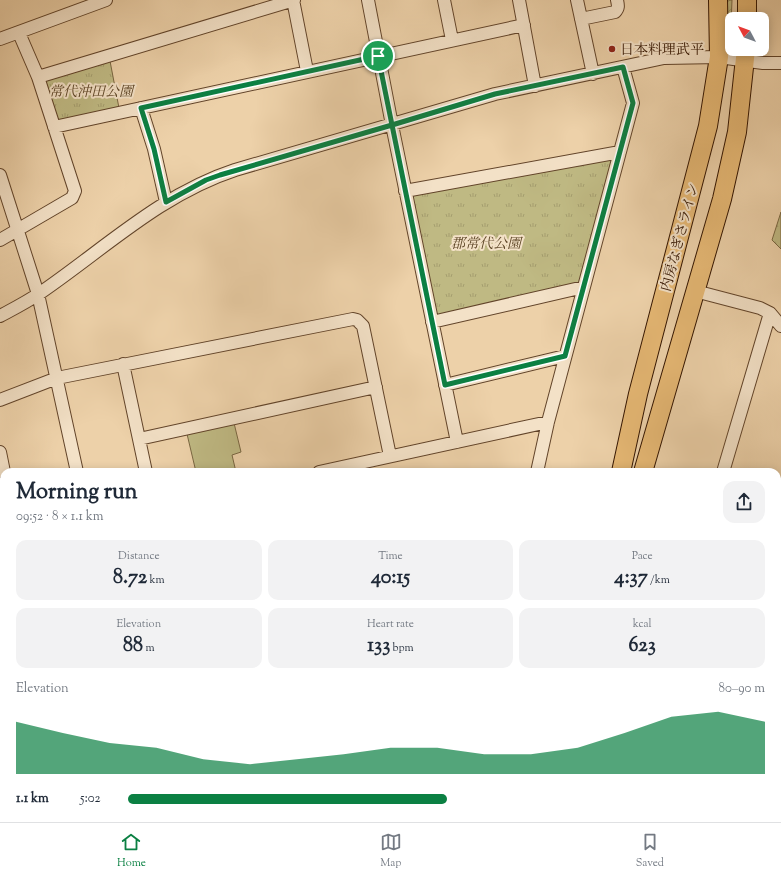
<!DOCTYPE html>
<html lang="en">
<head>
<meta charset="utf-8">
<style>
  :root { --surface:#fff; --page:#f2f2f3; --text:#1f2937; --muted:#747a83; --line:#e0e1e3; --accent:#0b8043 }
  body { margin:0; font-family:"Sorts Mill Goudy","Noto Serif JP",serif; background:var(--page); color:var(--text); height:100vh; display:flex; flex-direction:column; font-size:15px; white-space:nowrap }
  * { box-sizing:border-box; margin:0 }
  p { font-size:13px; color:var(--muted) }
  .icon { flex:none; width:22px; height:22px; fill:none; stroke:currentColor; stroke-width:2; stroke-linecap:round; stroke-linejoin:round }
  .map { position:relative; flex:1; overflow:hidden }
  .details { position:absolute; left:0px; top:468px; width:781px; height:354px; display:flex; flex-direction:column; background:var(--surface); border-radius:12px 12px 0 0; box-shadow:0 2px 10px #0003 }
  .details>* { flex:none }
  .needle { width:26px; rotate:311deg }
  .fabs { position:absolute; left:725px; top:12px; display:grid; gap:8px }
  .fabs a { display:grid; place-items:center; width:44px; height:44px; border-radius:8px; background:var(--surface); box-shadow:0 2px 10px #0003; font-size:20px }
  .pin { position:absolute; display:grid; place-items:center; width:34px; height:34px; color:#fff; margin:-17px; border:2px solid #fff; border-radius:50%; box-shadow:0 1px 4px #0007 }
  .round { display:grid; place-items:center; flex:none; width:42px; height:42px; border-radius:12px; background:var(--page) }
  .head { display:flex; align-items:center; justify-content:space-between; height:68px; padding:0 16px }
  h1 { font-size:22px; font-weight:700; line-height:30px }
  .metrics { display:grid; grid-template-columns:repeat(3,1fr); gap:6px; height:68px; padding:4px 16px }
  .metrics div { display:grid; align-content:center; border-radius:10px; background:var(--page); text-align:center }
  .metrics b { font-size:20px; font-weight:700 }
  .metrics small { font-size:11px; font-weight:400 }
  .metrics p { font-size:11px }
  .chart { height:112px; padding:8px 16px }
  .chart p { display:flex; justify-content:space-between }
  .chart svg { width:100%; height:72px; margin-top:4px; fill:var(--accent); opacity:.7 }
  ul { padding:0 16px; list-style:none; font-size:13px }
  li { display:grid; grid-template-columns:64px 48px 1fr; align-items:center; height:30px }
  li i { height:10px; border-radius:5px; background:var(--accent) }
  .tab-bar { display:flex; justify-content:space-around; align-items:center; height:56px; border-top:1px solid var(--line); background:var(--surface); font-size:11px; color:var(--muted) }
  .tab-bar a { display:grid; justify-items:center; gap:2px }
  .tab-bar .on { color:var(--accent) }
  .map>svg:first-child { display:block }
  .grass { fill:#bfb983; stroke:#7a6742 }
  .forest { fill:url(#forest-firs); stroke:#7a6742 }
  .park { fill:url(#park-tufts); stroke:#7a6742 }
  .garden { fill:url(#garden-furrows); stroke:#7a6742 }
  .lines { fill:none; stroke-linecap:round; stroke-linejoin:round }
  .minor-casing { stroke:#62442a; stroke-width:14 }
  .major-casing { stroke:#341500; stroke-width:18 }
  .highway-casing { stroke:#341500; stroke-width:20 }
  .minor { stroke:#f3e1c7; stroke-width:12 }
  .major { stroke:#e6b874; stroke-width:16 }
  .highway { stroke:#e6b874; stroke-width:18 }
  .route-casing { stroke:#fff; stroke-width:8 }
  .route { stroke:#0b8043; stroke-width:5 }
  .poi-dot { fill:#8f2418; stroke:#f3e1c7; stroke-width:1.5 }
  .labels { text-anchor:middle; stroke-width:4; stroke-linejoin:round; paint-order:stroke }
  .poi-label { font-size:14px; fill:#341500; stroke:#f3e1c7; text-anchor:start }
  .park-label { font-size:14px; font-style:italic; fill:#5e4627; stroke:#f3e1c7 }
  .street-label { font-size:14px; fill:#341500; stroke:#f3e1c7 }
</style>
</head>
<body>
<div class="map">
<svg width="781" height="822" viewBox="0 0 781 822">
  <defs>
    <pattern id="forest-firs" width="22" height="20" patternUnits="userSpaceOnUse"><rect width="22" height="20" fill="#bfb983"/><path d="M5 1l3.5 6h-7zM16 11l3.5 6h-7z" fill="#a59e6f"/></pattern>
    <pattern id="park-tufts" width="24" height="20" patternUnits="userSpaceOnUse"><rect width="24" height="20" fill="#bfb983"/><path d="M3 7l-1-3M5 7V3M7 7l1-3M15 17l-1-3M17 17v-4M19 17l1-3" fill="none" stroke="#a59e6f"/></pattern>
    <pattern id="garden-furrows" width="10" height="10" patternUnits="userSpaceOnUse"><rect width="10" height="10" fill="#bfb983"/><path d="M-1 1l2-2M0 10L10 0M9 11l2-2" fill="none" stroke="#a59e6f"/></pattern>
  </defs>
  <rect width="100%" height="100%" fill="#edd1a9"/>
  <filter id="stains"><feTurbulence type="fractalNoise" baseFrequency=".005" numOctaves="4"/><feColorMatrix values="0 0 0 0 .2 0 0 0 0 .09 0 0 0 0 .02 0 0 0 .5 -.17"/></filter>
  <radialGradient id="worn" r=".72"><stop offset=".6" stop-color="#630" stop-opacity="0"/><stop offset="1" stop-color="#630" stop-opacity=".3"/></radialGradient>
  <path class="grass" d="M 234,423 L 241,452 L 232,455 L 236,472 L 196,472 L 187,434 Z"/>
  <path class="forest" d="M 781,212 L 781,249 L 772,240 Z"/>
  <path class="park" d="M 110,61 L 119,108 L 61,121 L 57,119 L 45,84 L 48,79 Z
    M 608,159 L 612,162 L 582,280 L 578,284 L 440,316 L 435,312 L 412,198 L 414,195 Z"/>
  <path class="garden" d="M 725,0 L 732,0 L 731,26 L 724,25 Z"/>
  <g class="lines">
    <defs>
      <path id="minor" d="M 293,0 L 307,71
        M 368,0 L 392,125 L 457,442
        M 444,0 L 452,40
        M 519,0 L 535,86
        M 577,0 L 593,74
        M 581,19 L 615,12 C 619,8 618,5 617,0
        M 0,39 L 106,0
        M 38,77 L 294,0
        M 141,108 L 154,149 L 166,202
        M 54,127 L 524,25
        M 0,175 L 38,294 L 77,472
        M 405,191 L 620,152
        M 0,240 L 72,198 L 75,191 L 38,77 L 19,33
        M 695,291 L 760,308 L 770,313 L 781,326
        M 0,316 C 13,309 27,302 40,293 C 103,250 161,194 235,170 L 495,94 L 664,58 L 719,57 L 763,63 L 781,63
        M 432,322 L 584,287
        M 123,364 L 146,472
        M 445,385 L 565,356
        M 0,400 L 57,378 L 353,319 L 357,320 L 363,326 L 390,456
        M 139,439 L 376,387
        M 0,452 L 4,472
        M 319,472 L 548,422
        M 537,472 L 548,422 L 633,103 L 623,67
        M 723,472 L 770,313
        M 777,508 L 781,494
        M 777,523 L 781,524
        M 0,542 L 4,541
        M 777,613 L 781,612
        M 777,672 L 781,671
        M 777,736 L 781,735
        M 0,754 L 1,760
        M 777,798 L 781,797
        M 155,818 L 156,822
        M 523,818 L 523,822
        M 586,818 L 587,822
        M 753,818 L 755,822
        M 98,822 L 116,818"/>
      <path id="major" d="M 464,818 L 465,822"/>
      <path id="highway" d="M 747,0 L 747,19
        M 621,472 L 638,394 L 708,126 L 719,57 L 718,0
        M 643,472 L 722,199 L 737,132 L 746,49
        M 646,818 L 648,822
        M 668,818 L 670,822"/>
    </defs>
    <use href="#minor" class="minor-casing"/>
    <use href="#major" class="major-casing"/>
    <use href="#highway" class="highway-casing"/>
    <use href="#minor" class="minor"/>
    <use href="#major" class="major"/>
    <use href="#highway" class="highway"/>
  </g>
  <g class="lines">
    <defs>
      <path id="route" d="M 378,56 L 141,108 L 154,149 L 166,202 L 206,180 L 220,175 L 392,125 L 445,385 L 565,356 L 633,103 L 623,67 L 495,94 L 392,125 L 378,56"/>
    </defs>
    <use href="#route" class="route-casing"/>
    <use href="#route" class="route"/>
  </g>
  <circle class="poi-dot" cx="612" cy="49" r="4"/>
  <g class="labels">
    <g class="poi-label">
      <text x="620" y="54">日本料理武平</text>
    </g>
    <g class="park-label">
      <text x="91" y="96">常代沖田公園</text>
      <text x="486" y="248">郡常代公園</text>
    </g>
    <g class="street-label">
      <text transform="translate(679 237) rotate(-75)" y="5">内房なぎさライン</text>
    </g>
  </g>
  <rect width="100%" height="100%" filter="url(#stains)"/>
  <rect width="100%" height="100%" fill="url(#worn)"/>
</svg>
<div class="fabs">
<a><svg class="needle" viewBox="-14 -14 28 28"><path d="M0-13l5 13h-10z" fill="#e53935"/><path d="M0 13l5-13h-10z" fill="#747a83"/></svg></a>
</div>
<div class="pin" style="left:378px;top:56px;background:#1e9e55"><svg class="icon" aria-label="arrive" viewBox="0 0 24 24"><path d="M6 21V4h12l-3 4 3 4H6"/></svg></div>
<section class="details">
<div class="head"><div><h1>Morning run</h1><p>09:52 · 8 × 1.1 km</p></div><a class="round"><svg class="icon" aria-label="share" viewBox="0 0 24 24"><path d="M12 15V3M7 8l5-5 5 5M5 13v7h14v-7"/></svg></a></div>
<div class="metrics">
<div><p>Distance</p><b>8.72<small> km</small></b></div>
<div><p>Time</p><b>40:15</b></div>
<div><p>Pace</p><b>4:37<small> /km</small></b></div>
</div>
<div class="metrics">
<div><p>Elevation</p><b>88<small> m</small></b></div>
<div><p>Heart rate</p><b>133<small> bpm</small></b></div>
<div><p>kcal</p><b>623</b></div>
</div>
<div class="chart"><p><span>Elevation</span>80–90 m</p>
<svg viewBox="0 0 160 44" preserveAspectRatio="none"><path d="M0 44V12L10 19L20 25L30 28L40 35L50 38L60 35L70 32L80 28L90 28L100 32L110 32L120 28L130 19L140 9L150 6L160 12V44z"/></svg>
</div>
<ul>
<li><b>1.1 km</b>5:02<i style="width:50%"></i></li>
</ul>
</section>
</div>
<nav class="tab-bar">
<a class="on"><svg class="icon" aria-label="home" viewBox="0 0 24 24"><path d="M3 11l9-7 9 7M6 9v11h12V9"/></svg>Home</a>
<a><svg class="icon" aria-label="map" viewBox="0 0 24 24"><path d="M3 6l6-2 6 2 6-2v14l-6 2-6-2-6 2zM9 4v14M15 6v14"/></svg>Map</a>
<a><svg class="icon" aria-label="saved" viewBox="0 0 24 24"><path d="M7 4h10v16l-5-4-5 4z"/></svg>Saved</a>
</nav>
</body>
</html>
